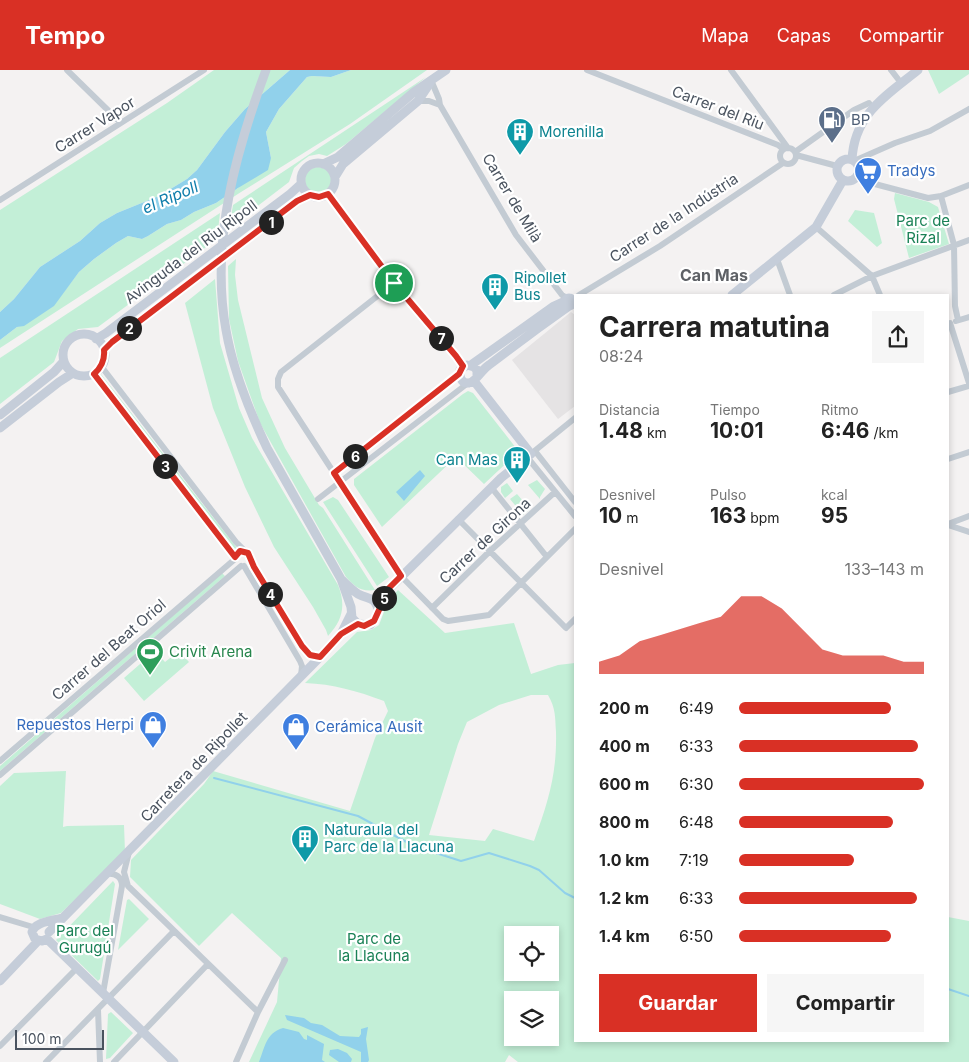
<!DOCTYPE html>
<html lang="es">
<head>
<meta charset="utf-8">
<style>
  :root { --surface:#fff; --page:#f6f6f6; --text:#222; --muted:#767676; --accent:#d93025 }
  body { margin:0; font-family:Inter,sans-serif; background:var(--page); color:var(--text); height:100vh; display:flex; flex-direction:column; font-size:19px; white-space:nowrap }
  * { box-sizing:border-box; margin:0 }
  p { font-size:16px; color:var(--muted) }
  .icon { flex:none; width:28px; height:28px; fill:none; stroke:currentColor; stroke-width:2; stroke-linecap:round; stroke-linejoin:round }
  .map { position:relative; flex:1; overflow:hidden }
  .sheet { position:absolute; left:574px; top:224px; width:375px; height:748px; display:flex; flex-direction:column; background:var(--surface); border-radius:0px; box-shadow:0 2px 8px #0003 }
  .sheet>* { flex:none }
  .fabs { position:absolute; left:504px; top:856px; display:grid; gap:10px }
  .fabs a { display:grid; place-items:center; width:55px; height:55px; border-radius:0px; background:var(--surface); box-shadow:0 2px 8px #0003; font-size:25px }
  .scale { position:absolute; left:15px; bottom:12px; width:89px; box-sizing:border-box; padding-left:5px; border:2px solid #4a535f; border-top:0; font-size:14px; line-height:18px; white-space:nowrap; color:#4a535f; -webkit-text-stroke:4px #fff; paint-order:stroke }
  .pin { position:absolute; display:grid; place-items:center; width:42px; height:42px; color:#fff; margin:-21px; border:2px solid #fff; border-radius:50%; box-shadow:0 1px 5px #0007 }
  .km { position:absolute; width:25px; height:25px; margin:-12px; border-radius:50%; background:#222; color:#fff; font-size:14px; line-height:25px; text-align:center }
  .round { display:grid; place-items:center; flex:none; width:52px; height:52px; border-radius:0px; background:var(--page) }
  .headline { display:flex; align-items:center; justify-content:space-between; height:85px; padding:0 25px }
  h1 { font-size:28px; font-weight:700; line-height:38px }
  .figures { display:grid; grid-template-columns:repeat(3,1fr); gap:8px; height:85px; padding:5px 25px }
  .figures div { display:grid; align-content:center }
  .figures b { font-size:21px; font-weight:700 }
  .figures small { font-size:14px; font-weight:400 }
  .figures p { font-size:14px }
  .chart { height:140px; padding:10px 25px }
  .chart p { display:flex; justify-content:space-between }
  .chart svg { width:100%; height:90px; margin-top:5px; fill:var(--accent); opacity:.7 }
  .primary-button { display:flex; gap:10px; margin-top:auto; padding:10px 25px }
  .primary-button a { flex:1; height:58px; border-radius:0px; background:var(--accent); color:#fff; font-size:20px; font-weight:700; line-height:58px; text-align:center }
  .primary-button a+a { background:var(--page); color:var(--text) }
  ul { padding:0 25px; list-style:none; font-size:16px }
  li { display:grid; grid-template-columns:80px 60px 1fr; align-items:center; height:38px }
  li i { height:12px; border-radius:6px; background:var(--accent) }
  header { display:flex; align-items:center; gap:30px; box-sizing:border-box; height:70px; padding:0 25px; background:var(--accent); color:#fff }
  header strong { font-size:24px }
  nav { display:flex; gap:28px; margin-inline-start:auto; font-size:18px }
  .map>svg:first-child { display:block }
  .education { fill:#e5e3e4 }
  .green { fill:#c3efd7; fill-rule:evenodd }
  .water { fill:#91d1eb }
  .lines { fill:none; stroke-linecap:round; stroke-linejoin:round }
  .stream { stroke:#91d1eb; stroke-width:2 }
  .street { stroke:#c3cbd3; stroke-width:6 }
  .secondary { stroke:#c5cdd9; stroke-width:9 }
  .route-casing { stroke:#fff; stroke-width:10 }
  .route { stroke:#d93025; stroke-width:6 }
  .labels { text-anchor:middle; stroke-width:4.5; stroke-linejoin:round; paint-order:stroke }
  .street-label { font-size:15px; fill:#4a535f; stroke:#fff }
  .service-label { font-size:15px; fill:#4e5e75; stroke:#fff; text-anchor:start }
  .culture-label { font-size:15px; fill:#0d838f; stroke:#fff; text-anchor:start }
  .shop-label { font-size:15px; fill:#366cbe; stroke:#fff; text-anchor:start }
  .park-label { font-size:15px; fill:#1a8156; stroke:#fff }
  .leisure-label { font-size:15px; fill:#27864d; stroke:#fff; text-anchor:start }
  .water-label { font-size:16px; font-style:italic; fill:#107eac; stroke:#fff }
  .neighbourhood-label { font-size:16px; font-weight:bold; fill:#5e6166; stroke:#fff }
</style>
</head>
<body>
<header>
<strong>Tempo</strong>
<nav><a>Mapa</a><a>Capas</a><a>Compartir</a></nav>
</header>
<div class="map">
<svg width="969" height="992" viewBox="0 0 969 992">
  <rect width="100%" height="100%" fill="#f4f2f2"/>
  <path class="education" d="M 571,242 L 575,245 L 575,336 L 558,349 L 512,290 Z"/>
  <path class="green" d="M 214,0 L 290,0 L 245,39 L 225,62 L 197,100 L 187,109 L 159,126 L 117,143 L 100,153 L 80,171 L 40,197 L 14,229 L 0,242 L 0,140 L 167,33 Z
    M 351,0 L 427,0 L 350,54 L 241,122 L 0,278 L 0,270 L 17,257 L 24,255 L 53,236 L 79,202 L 94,189 L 116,173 L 128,166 L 142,169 L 148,166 L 167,154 L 181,150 L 194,142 L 216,133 L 238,118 L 271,88 L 266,62 L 279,39 L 307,7 L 312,6 L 331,7 Z
    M 928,0 L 969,0 L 969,4 L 939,24 Z
    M 426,7 L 346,74 L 327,86 L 319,84 L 309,86 L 302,91 L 294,98 L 289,112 L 229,158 L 233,135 Z
    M305 110a13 13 0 1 1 26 0a13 13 0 1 1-26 0Z
    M 895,123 L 929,132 L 938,137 L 949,174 L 909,188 L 894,129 Z
    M 855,140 L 874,143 L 882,173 L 877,177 L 848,151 Z
    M 220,143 L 217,169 L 98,257 L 78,259 L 62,271 L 54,292 L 0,334 L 0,288 Z
    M 236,189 L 235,205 L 238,230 L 262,328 L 285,378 L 319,435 L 323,438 L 375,520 C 361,522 355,517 346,507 L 260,353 L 238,291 L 229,249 L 228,196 Z
    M 215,209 L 220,273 L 239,338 L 252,368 L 338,515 C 346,535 343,550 328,566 L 326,560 L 313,537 L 274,477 L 245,417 L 213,338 L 185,233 Z
    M 100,303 L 237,478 L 233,483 L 96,305 Z
    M 468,321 L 473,323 L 516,378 L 515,385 L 484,414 L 456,387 L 382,457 L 354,415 L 354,409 L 463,324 Z
    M 537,410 L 545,419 L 540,427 L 540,429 L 528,415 Z
    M 507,413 L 513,421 L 505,428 L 501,422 L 501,417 Z
    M 517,424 L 530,439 L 523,445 L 510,429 Z
    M 333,427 L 338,430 L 389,507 L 377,516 L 323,432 Z
    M 222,503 L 225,506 L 0,701 L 0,696 Z
    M 398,520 L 445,563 L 514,553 L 531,604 L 558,595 L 575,593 L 575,970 L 948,970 L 948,847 L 969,851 L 969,992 L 518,992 L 509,985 L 505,992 L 249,992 L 277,932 L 281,888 L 232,843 L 199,876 L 130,807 L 131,790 L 204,714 L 213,701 L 350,741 L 375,668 L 388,641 L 384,631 C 357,621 333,614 305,613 L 357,562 L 371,560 L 379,555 L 388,531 ZM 531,625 L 548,625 C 556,639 555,647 556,662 C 557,705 548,732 534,771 L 493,759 L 485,771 L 429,765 L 458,674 L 467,652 L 499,635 ZM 512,865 L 550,865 L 550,902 L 512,902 ZM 512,930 L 550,930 L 550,968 L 512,968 Z
    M 155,581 L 165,592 L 179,581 L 189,592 L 144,631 L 124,608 Z
    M 66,701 L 63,757 L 67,756 L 124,755 L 125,782 L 61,843 L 40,849 L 0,834 L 0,716 L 14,703 Z
    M 113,811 L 115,814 L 100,909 L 98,911 L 56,870 Z
    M 129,829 L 149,849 L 118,880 L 127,830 Z
    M 111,942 L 133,963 L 110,988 L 106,989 L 108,944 Z"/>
  <path class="water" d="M 290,0 L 351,0 L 331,7 L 312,6 L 307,7 L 279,39 L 266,62 L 271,88 L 268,100 L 238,118 L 216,133 L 194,142 L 181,150 L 167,154 L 148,166 L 142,169 L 128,166 L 116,173 L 94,189 L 79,202 L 54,236 L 24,256 L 17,257 L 0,270 L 0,242 L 14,229 L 40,197 L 80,171 L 100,153 L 117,143 L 159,126 L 187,109 L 197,100 L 225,62 L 245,39 Z
    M 420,400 L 425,406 L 404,431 L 396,422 Z
    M 285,945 L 304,948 L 311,953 L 322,955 L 340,966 L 359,967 L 361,964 L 361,959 L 368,957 L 366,969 L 369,990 L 368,992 L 361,992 L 361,982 L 287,950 Z
    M 283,958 L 299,962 L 304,969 L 307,970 L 307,965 L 324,974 L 322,990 L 325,992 L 259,992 C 265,977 266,963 283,958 Z
    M 338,979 L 347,983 L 352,989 L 351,992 L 339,992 L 329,985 L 330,980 Z"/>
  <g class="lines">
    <path class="stream" d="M 214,708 L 358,746 L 414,776 L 461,791 L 489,783 L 530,796 L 539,800 L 565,823 L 575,828
      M 948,919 L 969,926"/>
    <path class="street" d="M 67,0 L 121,53
      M 587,0 L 778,75 L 783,79
      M 731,0 L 788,78
      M 891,0 L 898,9
      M 431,10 L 439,29 L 440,35 L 516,165 L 562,225 L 567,228
      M 418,31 L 429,31 L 440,35
      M780 86a8 8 0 1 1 16 0a8 8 0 1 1-16 0Z
      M 795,82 L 854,40 L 869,33
      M 796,85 L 837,96
      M 854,91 L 895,73 L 930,61 L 969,39
      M 857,107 L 871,113 L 928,128 L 941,126 L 969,115
      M 328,124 L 394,213 L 456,286 L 463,296
      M 941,126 L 954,175 L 955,236 L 958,250
      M 0,130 L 204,0
      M 816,157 L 872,206 L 880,225
      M 777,189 L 790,225
      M 394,213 L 281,302 L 278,309 L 278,317 L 401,506 L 443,549 L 448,551 L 489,545 L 575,459
      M 579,225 L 660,176 L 783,93
      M 834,225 L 872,206 L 969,170
      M 956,251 L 969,247
      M 950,253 L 969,313
      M 101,296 L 236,472 L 249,485 L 254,497 L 302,576 L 310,585 L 320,587
      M 94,304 L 235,487
      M 948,322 L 969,316
      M 535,381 L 575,432
      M 532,383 L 575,348
      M 527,387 L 575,446
      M 948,389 L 969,382
      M 334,403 L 459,304
      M 491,417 L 547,487
      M 318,429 L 468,313
      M 458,449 L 566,558 L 575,549
      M 948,454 L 969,446
      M 948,455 L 969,462
      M 244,496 L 300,591 L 302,596 L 301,606
      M 432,538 L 490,481 L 555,422
      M 0,691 L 235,489
      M 0,705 L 241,496
      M 129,782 L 124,802 L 128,816 L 258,942
      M 0,847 L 33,857
      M 103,923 L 122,816 C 122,807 116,803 107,804
      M 98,940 L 100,992
      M 0,976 L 77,898
      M 46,992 L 174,861
      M 114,992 L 208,894
      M 236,992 L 258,942 L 285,890"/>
    <path class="secondary" d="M 266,0 C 236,81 210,172 226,260 C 233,301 249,340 267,378 L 341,509 L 351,537 L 352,548 L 358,554 L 370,555 L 374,551 L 389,519 L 501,408 L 531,384 L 474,311
      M837 100a11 11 0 1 1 22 0a11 11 0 1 1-22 0Z
      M 852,90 C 854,44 886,26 918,0
      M301 110a17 17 0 1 1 34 0a17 17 0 1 1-34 0Z
      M 323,94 L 338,87 L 414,22 L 446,0
      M 335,107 L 343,94 L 418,31 L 430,13
      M 732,225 L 816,157 L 843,110
      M565 232a4 4 0 1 1 8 0a4 4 0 1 1-8 0Z
      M63 285a21 21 0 1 1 42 0a21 21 0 1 1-42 0Z
      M 96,269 L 106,263 L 290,124 L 301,114
      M 104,280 L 112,272 L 297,131 L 309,125
      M 471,295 L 554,236 L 565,231
      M 477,306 L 477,300 L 474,297 L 467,295 L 460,300 C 459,306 461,314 469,313 C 477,311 482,299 489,295 C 515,275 542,255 569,236
      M 0,345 L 54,302 L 64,291
      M 0,358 L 59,312 L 73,303
      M 342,510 C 347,515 352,520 358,524 C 369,530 374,525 379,541
      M 49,862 L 318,589 L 341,564 L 351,544
      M 47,869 L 174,992
      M 47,869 L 42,871 L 35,869 L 32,862 C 35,852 51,851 62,848
      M 0,911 L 38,871"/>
  </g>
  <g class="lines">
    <defs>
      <path id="route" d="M 328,124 L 394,213 L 456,286 L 463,296 L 459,304 L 334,403 L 401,506 L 389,518 L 374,551 L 364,556 L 358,554 L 341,564 L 320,587 L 310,585 L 302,576 L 254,497 L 248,483 L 240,481 L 235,487 L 94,304 C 102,297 105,290 104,280 L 112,272 L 297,131 L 310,125 L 319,127 Z"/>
    </defs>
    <use href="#route" class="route-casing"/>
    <use href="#route" class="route"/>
  </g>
  <defs>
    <symbol id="fuel-pin" viewBox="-11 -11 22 30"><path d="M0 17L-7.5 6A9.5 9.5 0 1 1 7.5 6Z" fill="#5c6f8a" stroke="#fff"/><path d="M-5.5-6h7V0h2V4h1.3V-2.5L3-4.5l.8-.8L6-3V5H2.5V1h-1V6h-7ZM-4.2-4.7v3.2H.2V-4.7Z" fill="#fff"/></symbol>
    <symbol id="building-pin" viewBox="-11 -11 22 30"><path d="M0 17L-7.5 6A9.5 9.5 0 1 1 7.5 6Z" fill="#0f9aa8" stroke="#fff"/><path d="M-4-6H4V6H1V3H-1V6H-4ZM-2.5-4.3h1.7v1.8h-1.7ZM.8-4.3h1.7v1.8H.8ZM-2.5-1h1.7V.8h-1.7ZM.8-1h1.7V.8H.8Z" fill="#fff"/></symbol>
    <symbol id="supermarket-pin" viewBox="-11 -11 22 30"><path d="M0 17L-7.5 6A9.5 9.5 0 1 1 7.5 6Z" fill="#3f7fe0" stroke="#fff"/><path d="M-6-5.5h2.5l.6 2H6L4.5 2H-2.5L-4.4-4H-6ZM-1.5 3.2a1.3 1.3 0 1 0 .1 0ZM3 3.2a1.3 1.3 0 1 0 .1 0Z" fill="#fff"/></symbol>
    <symbol id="stadium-pin" viewBox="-11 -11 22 30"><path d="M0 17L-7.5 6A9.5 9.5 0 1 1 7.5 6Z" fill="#2e9e5b" stroke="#fff"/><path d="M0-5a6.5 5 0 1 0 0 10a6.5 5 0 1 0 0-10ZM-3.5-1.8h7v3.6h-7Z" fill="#fff"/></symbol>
    <symbol id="shop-pin" viewBox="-11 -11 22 30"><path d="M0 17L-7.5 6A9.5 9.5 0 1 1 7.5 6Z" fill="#3f7fe0" stroke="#fff"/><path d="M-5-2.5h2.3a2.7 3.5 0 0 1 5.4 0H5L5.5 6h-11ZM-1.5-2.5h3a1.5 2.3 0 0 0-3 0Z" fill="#fff"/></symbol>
  </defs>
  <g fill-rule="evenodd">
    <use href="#fuel-pin" x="816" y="34" width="32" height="43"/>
    <use href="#building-pin" x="504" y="46" width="32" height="43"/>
    <use href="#supermarket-pin" x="852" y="85" width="32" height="43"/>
    <use href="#building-pin" x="479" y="201" width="32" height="43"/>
    <use href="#building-pin" x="501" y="374" width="32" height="43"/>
    <use href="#stadium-pin" x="134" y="566" width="32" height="43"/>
    <use href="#shop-pin" x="137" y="639" width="32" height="43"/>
    <use href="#shop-pin" x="280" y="641" width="32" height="43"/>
    <use href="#building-pin" x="289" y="753" width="32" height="43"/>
  </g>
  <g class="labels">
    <g class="street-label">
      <text transform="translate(718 38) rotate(21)" y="5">Carrer del Riu</text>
      <text transform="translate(95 55) rotate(-32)" y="5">Carrer Vapor</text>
      <text transform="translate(512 128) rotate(59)" y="5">Carrer de Milà</text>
      <text transform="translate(674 148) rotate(-33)" y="5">Carrer de la Indústria</text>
      <text transform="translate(191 182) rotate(-37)" y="5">Avinguda del Riu Ripoll</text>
      <text transform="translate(485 471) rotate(-43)" y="5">Carrer de Girona</text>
      <text transform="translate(109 580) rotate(-41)" y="5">Carrer del Beat Oriol</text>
      <text transform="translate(194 697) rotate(-46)" y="5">Carretera de Ripollet</text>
    </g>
    <g class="service-label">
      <text x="851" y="55">BP</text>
    </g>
    <g class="culture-label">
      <text x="539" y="67">Morenilla</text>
      <text x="514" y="213">Ripollet<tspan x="514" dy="17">Bus</tspan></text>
      <text x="498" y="395" text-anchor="end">Can Mas</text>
      <text x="324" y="765">Naturaula del<tspan x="324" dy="17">Parc de la Llacuna</tspan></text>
    </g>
    <g class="shop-label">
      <text x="887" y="106">Tradys</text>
      <text x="134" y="660" text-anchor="end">Repuestos Herpi</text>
      <text x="315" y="662">Cerámica Ausit</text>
    </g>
    <g class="park-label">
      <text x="923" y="156">Parc de<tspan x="923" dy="17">Rizal</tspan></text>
      <text x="85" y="866">Parc del<tspan x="85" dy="17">Gurugú</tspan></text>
      <text x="374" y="874">Parc de<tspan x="374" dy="17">la Llacuna</tspan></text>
    </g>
    <g class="leisure-label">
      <text x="169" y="587">Crivit Arena</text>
    </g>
    <g class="water-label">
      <text transform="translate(170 127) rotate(-23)" y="6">el Ripoll</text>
    </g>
    <g class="neighbourhood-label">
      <text x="714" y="211">Can Mas</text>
    </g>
  </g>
</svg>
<div class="fabs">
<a><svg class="icon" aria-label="locate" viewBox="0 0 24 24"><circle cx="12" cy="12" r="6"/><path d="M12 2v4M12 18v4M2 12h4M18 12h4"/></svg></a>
<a><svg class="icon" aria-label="layers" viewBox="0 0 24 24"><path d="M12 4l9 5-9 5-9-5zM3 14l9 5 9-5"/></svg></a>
</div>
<div class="scale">100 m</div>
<div class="pin" style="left:394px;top:213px;background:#1e9e55"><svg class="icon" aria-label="arrive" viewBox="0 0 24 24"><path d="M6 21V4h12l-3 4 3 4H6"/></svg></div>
<b class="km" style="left:271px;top:152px">1</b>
<b class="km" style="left:129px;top:258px">2</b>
<b class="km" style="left:165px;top:396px">3</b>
<b class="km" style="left:270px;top:524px">4</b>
<b class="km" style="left:384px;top:528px">5</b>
<b class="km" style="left:355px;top:386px">6</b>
<b class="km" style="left:441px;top:268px">7</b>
<section class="sheet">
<div class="headline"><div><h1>Carrera matutina</h1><p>08:24</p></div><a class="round"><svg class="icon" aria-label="share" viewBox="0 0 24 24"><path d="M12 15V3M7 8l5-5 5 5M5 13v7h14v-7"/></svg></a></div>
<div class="figures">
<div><p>Distancia</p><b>1.48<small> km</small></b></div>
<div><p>Tiempo</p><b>10:01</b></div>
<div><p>Ritmo</p><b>6:46<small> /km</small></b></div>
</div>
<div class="figures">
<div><p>Desnivel</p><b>10<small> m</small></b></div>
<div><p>Pulso</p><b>163<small> bpm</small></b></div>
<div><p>kcal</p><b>95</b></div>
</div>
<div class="chart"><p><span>Desnivel</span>133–143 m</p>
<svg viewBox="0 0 160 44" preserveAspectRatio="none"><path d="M0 44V38L10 35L20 28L30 25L40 22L50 19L60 16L70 6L80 6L90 12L100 22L110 32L120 35L130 35L140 35L150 38L160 38V44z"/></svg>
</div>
<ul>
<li><b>200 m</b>6:49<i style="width:82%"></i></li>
<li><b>400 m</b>6:33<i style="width:97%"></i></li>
<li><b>600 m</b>6:30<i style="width:100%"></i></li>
<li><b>800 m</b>6:48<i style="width:83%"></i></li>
<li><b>1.0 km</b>7:19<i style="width:62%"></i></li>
<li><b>1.2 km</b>6:33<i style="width:96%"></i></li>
<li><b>1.4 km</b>6:50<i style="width:82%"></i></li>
</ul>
<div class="primary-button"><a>Guardar</a><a>Compartir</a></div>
</section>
</div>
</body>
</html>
